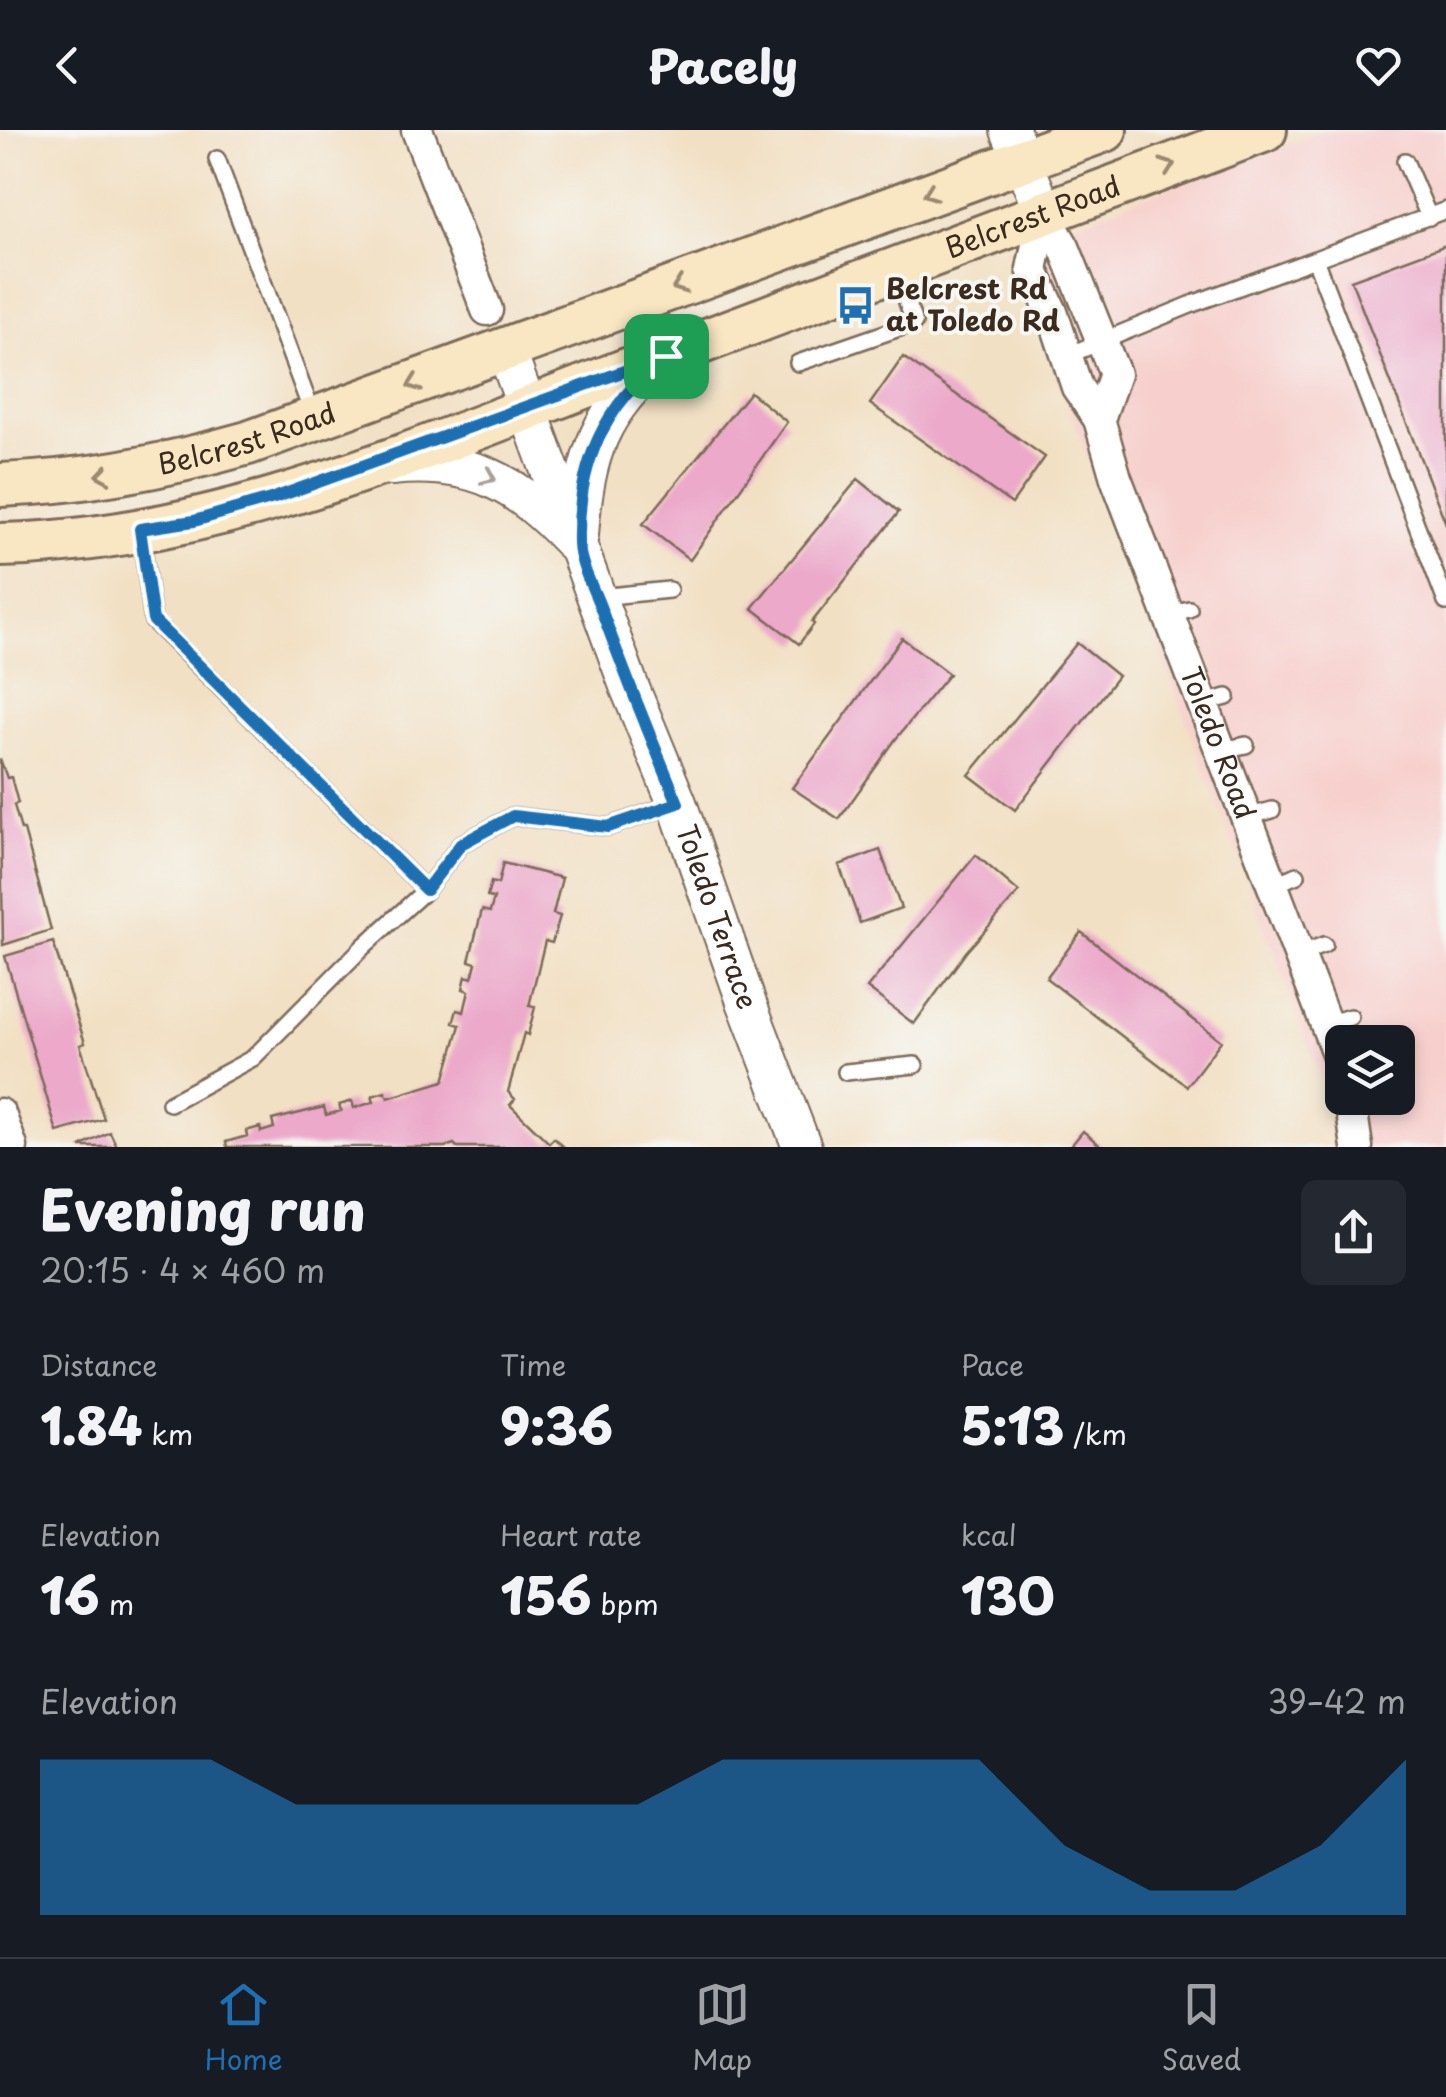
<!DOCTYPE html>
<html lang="en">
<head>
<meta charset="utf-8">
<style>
  :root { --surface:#171b24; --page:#242831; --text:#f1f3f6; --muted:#9ea1a6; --line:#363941; --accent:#1f6fb2 }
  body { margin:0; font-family:"Playpen Sans",sans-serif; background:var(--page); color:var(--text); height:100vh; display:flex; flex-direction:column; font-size:38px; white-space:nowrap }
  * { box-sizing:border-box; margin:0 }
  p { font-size:32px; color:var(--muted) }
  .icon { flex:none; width:55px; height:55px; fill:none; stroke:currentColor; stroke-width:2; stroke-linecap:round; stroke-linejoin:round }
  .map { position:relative; height:1017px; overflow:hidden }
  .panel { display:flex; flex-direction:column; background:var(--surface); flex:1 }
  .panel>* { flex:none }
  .fabs { position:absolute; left:1325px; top:895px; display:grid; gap:20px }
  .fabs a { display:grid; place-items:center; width:90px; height:90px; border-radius:15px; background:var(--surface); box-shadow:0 5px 15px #0003; font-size:50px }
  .pin { position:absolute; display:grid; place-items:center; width:85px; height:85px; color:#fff; margin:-42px; border-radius:20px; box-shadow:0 5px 15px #0006 }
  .round { display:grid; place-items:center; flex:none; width:105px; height:105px; border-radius:15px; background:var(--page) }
  .head { display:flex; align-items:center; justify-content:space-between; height:170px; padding:0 40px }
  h1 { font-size:55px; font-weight:800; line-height:75px }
  .stats { display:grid; grid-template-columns:repeat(3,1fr); gap:15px; height:170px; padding:10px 40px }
  .stats div { display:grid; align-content:center }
  .stats b { font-size:50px; font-weight:800 }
  .stats small { font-size:28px; font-weight:400 }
  .stats p { font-size:28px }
  .chart { height:280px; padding:20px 40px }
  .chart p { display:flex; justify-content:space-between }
  .chart svg { width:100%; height:180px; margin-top:10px; fill:var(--accent); opacity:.7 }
  header { display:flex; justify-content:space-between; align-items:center; height:130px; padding:0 40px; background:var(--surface); font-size:45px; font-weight:800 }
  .tab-bar { display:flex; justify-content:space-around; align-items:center; height:140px; border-top:2px solid var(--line); background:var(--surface); font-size:28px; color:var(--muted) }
  .tab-bar a { display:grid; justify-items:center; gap:5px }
  .tab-bar .current { color:var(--accent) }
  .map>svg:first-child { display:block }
  .built { fill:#f7d0cd; fill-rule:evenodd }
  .building { fill:#eca9ca }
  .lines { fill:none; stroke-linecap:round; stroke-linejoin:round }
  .service-casing { stroke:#7b6a58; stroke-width:20 }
  .minor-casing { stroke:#7b6a58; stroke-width:35 }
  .tertiary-casing { stroke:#7b6a58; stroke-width:42 }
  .secondary-casing { stroke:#7b6a58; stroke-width:48 }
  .service { stroke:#fff; stroke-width:15 }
  .minor { stroke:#fff; stroke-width:30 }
  .tertiary { stroke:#fff; stroke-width:38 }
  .secondary { stroke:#f9e7c3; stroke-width:42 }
  .oneway { stroke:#9a8870 }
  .oneway2 { stroke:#a79f9a }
  .route-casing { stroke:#fff; stroke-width:20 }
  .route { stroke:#1f6fb2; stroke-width:12 }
  .labels { text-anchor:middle; stroke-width:8; stroke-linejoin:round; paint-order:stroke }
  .street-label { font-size:28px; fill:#3b2a1e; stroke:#f6f6f2 }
  .poi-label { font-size:28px; font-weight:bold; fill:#3b2a1e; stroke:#f6f6f2; text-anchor:start }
</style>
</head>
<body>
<header><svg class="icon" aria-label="back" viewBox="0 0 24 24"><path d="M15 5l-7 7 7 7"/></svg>Pacely<svg class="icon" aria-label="heart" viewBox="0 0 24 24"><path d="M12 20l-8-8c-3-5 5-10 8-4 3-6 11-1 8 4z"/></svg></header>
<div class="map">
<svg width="1446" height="1017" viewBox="0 0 1446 1017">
  <rect width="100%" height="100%" fill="#f6f6f2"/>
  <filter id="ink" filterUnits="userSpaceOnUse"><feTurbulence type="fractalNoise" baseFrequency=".01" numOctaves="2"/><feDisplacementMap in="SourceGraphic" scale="20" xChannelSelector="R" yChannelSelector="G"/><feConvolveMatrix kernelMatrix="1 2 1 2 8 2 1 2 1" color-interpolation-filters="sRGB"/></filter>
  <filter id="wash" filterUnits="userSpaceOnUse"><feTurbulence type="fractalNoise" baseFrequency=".0048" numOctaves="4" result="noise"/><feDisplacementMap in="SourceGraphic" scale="40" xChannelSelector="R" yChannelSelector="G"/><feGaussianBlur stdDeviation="2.25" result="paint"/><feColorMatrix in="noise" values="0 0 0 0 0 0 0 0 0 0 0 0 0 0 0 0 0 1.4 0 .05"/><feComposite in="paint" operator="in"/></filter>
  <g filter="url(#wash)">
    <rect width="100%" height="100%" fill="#f2e0c4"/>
    <path class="built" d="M 1324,0 L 1446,0 L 1446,1017 L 1347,1017 L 1009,118 ZM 1342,912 L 1398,912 L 1398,968 L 1342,968 Z"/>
    <g id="blocks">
      <path class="building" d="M 1446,115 L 1446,394 L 1351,150 Z
        M 903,227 L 1045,327 L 1012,374 L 870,274 Z
        M 750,262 L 787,292 L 690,430 L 643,394 Z
        M 858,349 L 899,382 L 812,492 L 814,494 L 799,514 L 752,478 Z
        M 902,508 L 949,544 L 895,610 L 839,689 L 792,658 Z
        M 1077,513 L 1118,546 L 1015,680 L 969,645 Z
        M 0,629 L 7,648 L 11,647 L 18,673 L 14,675 L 21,700 L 24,700 L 51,800 L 3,815 Z
        M 880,720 L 901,778 L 860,793 L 839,735 Z
        M 976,725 L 1019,762 L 966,822 L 914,894 L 867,858 Z
        M 503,733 L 562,748 L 553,784 L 560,786 L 552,813 L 545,811 L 529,876 L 535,877 L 528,905 L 524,903 L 508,962 L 515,969 L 510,975 L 549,1013 L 554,1008 L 564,1017 L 457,1017 L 454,1014 L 445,1017 L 227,1017 L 226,1012 L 247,1006 L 246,1001 L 260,997 L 261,1002 L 274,998 L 272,990 L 324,977 L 326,985 L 341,981 L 339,975 L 352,971 L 354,978 L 374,972 L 372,966 L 385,962 L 388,968 L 444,951 L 460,895 L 453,893 L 457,880 L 464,882 L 469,861 L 463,859 L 466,846 L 472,848 L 476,833 L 469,831 L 482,780 L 490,782 L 494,768 L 487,767 L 491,752 L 498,754 Z
        M 1081,802 L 1221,911 L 1187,956 L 1046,848 Z
        M 53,812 L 77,888 L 85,913 L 80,915 L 104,989 L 57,1002 L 5,826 Z
        M 1083,1001 L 1102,1017 L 1070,1017 Z
        M 110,1002 L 117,1017 L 80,1017 Z"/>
    </g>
  </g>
  <g filter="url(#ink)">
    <use href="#blocks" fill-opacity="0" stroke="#7b6a58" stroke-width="2.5"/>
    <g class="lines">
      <defs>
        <path id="service" d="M 217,29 L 313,285
          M 1405,31 L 1429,87
          M 1446,80 L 1315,129 L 1446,472
          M 1066,226 L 1195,173 L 1315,129
          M 798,233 L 914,193 L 897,142
          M 141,404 L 153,491 L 426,760
          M 599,467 L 669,460
          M 1170,484 L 1189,479
          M 1204,573 L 1227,567
          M 1222,620 L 1246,615
          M 1247,687 L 1272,680
          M 1273,755 L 1297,745
          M 1300,824 L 1324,815
          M 1326,894 L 1350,887
          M 846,942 L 915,935
          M 170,973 L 253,928 L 364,816 L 426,760 L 461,714 L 513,686 L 608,697 L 677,673"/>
        <g id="minor">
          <path d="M 417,0 L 487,180"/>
          <path id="s1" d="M 1044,83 L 1032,139 L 1052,182 L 1077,257 L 1099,289 L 1116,348 L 1342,936"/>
          <path d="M 1044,83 L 1064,117 L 1115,244 L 1099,289"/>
          <path d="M 1350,968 L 1357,1017"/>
          <path d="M 0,984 L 12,1017"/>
        </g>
        <g id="tertiary">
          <path d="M 1010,0 L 1044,83"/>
          <path id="s2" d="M 506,220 L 629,556 L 677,673 L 747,874 L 802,1017"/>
          <path d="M 391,336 C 474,328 515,352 571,410"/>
          <path d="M 579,405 C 585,324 599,281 663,227"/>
        </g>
        <g id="secondary">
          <path id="s3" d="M 0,355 C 84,352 167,336 248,313 L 1105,0"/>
          <path id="s4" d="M 0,415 C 215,411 425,317 622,242 C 837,161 1051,80 1265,0"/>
        </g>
      </defs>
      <use href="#service" class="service-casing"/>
      <use href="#minor" class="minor-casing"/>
      <use href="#tertiary" class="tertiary-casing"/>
      <use href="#secondary" class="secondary-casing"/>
      <use href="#service" class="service"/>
      <use href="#minor" class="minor"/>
      <use href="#tertiary" class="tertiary"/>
      <use href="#secondary" class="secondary"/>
    </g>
    <defs><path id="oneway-chevron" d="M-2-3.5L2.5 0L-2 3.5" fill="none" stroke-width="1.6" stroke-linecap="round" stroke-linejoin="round" transform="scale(2.5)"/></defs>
    <g class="oneway">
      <use href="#oneway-chevron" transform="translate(1168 36) rotate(-20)"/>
      <use href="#oneway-chevron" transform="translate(930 63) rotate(160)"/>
      <use href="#oneway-chevron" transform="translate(679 156) rotate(160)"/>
      <use href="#oneway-chevron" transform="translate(414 254) rotate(160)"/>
      <use href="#oneway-chevron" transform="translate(103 345) rotate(171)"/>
    </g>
    <use class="oneway2" href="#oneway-chevron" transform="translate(489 347) rotate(23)"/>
  </g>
  <g class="lines" filter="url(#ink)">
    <defs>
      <path id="route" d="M 666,226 C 604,276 577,333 579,413 C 579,434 594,459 601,479 C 625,544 651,609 678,673 L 608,697 L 513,686 L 461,714 L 426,760 L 153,490 L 140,399 L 194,391 L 274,368 Z"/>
    </defs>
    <use href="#route" class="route-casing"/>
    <use href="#route" class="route"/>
  </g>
  <defs>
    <symbol id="bus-bare" viewBox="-9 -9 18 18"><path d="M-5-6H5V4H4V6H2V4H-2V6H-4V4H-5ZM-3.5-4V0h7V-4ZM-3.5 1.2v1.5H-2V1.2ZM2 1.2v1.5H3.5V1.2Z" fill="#1f6fb2" stroke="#f6f6f2" stroke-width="2.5" paint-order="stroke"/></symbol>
  </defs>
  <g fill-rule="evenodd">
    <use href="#bus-bare" x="828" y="148" width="55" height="55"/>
  </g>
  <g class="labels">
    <g class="street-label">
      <text dy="10" stroke="none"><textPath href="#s4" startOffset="1088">Belcrest Road</textPath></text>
      <text dy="10" stroke="none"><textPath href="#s3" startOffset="252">Belcrest Road</textPath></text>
      <text dy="10" stroke="none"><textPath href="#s1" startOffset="568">Toledo Road</textPath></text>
      <text dy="10" stroke="none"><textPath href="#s2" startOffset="605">Toledo Terrace</textPath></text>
    </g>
    <g class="poi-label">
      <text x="886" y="169">Belcrest Rd<tspan x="886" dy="32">at Toledo Rd</tspan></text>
    </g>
  </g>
</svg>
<div class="fabs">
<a><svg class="icon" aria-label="layers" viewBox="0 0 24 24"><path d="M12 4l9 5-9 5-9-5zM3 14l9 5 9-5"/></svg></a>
</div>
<div class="pin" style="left:666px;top:226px;background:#1e9e55"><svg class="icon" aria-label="arrive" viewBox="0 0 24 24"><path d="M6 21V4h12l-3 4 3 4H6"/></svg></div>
</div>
<section class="panel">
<div class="head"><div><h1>Evening run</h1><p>20:15 · 4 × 460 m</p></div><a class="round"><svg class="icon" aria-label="share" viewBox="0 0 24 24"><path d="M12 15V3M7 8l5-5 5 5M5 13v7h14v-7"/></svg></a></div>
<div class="stats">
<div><p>Distance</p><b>1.84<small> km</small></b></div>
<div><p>Time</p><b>9:36</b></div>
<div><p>Pace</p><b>5:13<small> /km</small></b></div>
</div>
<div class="stats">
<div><p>Elevation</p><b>16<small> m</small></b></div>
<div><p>Heart rate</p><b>156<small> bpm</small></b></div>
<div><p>kcal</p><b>130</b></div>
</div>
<div class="chart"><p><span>Elevation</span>39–42 m</p>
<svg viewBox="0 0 160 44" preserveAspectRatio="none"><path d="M0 44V6L10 6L20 6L30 17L40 17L50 17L60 17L70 17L80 6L90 6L100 6L110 6L120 27L130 38L140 38L150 27L160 6V44z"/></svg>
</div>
</section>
<nav class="tab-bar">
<a class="current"><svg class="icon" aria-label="home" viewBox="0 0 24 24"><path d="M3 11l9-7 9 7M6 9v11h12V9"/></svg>Home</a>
<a><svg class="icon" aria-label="map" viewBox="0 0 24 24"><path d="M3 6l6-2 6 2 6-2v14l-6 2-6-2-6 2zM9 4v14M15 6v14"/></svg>Map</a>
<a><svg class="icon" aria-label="saved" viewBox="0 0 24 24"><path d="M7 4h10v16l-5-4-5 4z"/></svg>Saved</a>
</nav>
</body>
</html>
